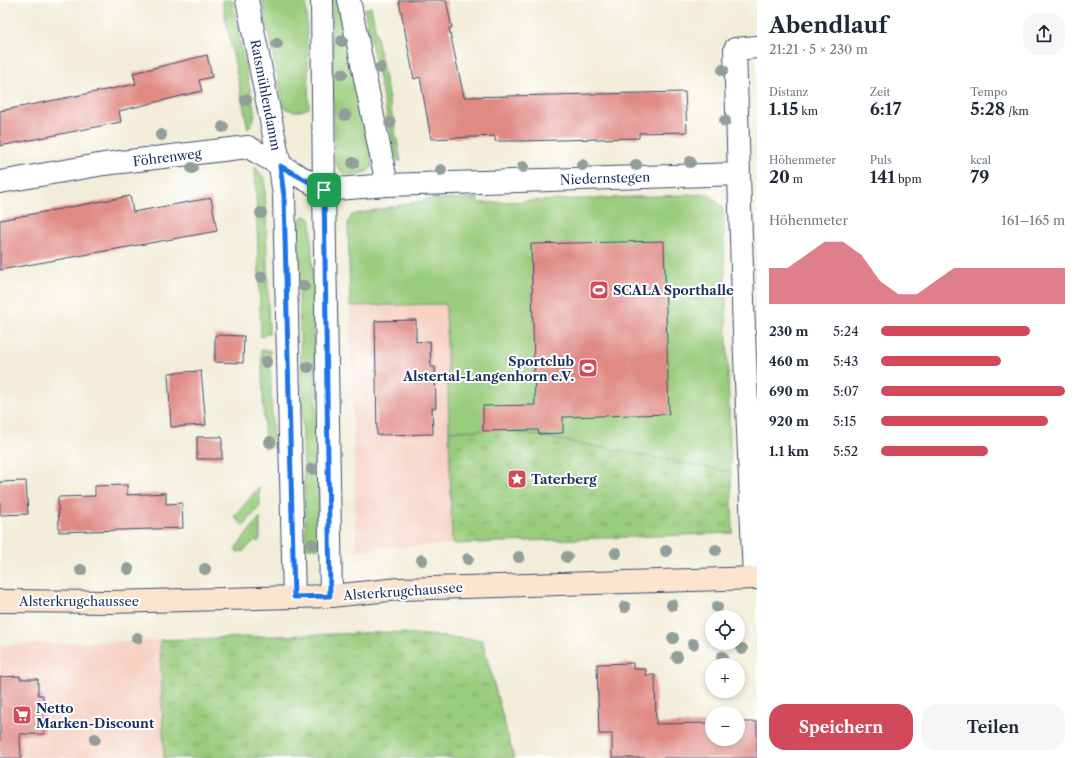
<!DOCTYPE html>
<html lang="de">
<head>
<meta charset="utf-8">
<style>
  :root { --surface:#fff; --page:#f6f6f7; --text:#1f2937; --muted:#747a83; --accent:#d1495b }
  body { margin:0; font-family:"Libre Caslon Text",serif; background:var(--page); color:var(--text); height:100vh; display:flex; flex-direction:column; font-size:15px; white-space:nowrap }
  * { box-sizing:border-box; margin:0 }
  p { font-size:13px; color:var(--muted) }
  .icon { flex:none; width:22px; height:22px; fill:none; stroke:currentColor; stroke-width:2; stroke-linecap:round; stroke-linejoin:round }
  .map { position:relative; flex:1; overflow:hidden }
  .drawer { display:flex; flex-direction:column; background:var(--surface); width:320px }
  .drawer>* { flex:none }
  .controls { position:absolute; left:705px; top:610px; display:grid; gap:8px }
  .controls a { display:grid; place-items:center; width:40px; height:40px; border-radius:50%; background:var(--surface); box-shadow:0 2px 6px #0003; font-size:20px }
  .pin { position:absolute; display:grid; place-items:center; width:34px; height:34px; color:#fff; margin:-17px; border-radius:8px; box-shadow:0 2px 6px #0006 }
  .round { display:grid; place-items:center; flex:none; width:42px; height:42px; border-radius:16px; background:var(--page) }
  .overview { display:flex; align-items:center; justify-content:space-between; height:68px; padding:0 12px }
  h1 { font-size:22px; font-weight:700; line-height:30px }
  .stats { display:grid; grid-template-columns:repeat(3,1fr); gap:6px; height:68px; padding:4px 12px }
  .stats div { display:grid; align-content:center }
  .stats b { font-size:17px; font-weight:700 }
  .stats small { font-size:11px; font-weight:400 }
  .stats p { font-size:11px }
  .chart { height:112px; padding:8px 12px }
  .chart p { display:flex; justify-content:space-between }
  .chart svg { width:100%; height:72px; margin-top:4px; fill:var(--accent); opacity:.7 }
  .primary-button { display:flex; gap:8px; margin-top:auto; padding:8px 12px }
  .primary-button a { flex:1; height:46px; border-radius:16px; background:var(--accent); color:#fff; font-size:16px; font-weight:700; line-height:46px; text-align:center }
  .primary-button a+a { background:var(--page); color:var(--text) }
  ul { padding:0 12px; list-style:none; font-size:13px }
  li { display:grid; grid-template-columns:64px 48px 1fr; align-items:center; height:30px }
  li i { height:10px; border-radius:5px; background:var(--accent) }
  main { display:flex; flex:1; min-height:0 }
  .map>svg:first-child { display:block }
  .built { fill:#f6d2c3 }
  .grass { fill:#9acc7d; stroke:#5a7e6e }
  .park { fill:url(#park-tufts); stroke:#5a7e6e }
  .building { fill:#e08a84 }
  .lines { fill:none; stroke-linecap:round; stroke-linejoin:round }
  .street-casing { stroke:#3b4c70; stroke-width:24 }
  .secondary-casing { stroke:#3b4c70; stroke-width:24 }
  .street { stroke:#fff; stroke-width:22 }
  .secondary { stroke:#fce5cf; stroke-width:22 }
  .tree { fill:#919e9a }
  .route-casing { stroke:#fff; stroke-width:8 }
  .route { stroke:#1a73e8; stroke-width:5 }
  .labels { text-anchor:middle; stroke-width:4; stroke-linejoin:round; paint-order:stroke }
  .street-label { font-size:13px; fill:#1b2f5e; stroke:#fff }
  .poi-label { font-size:13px; font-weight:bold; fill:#1b2f5e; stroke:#fff; text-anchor:start }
</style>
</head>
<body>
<main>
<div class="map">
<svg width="757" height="758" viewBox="0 0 757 758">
  <defs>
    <pattern id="park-tufts" width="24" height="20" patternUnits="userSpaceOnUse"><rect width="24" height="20" fill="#9acc7d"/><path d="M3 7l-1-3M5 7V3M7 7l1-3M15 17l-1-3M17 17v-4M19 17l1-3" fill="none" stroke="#7da66a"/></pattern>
  </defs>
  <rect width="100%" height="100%" fill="#fff"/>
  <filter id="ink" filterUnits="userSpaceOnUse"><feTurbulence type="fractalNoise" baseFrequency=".025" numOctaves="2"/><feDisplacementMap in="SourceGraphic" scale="8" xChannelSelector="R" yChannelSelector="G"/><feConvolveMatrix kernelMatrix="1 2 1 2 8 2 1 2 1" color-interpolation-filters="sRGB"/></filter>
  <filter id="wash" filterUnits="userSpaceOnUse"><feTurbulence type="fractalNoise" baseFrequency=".012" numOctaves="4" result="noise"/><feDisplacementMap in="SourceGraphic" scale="16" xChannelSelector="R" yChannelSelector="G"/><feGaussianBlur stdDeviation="0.9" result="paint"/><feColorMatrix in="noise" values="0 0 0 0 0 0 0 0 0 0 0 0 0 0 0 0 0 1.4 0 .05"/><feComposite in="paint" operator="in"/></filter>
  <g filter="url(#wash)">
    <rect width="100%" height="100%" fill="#f2edd8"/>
    <path class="built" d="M 446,304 L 452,544 L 356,550 L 350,306 Z
      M 160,640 L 164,758 L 0,758 L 0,645 Z"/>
    <path class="grass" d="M 222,0 L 232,0 L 255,114 L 253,121 L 248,129 Z
      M 262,0 L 306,0 L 309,108 C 300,112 292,113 284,107 Z
      M 331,0 L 338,0 L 374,160 C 373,162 373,165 372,167 C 366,176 347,177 340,170 C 338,168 336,164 335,162 Z
      M 371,7 L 401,161 L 398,161 L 396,158 L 364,9 Z
      M 255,167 L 265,179 L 269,333 L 261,337 Z
      M 709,194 L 723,208 L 731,472 L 508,430 L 449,431 L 446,304 L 350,306 L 348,222 L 352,215 L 356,214 L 431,199 L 478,198 L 478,203 Z
      M 303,216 L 308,217 L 311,221 L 320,548 L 306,548 L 297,224 L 299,220 Z
      M 261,350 L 270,350 L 273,447 L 265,448 Z
      M 259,487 L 260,506 L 244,526 L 234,517 Z
      M 260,517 L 260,539 L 258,542 L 255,540 L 244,551 L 237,552 L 235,549 Z"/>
    <path class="park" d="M 508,430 L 731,472 L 733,533 L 452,544 L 449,431 Z
      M 392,632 L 482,640 L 514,758 L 164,758 L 160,640 Z"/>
    <g id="blocks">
      <path class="building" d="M 399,0 L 446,0 L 452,28 L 449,28 L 464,97 L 685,92 L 687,132 L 639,133 L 639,138 L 521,141 L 495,141 L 495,136 L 431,139 L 420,77 L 414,79 Z
        M 207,55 L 212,77 L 199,80 L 202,91 L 119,111 L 121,122 L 0,146 L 0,111 L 136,84 L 133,73 Z
        M 130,196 L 133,212 L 211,198 L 217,231 L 0,270 L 0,220 Z
        M 664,241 L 669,414 L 563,417 L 563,433 L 539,434 L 538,430 L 483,431 L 483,406 L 535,405 L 531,244 Z
        M 416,320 L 416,342 L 430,341 L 431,367 L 435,367 L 436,408 L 432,408 L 433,434 L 377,435 L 375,321 Z
        M 215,335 L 244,336 L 243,363 L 215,362 Z
        M 201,371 L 206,425 L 171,427 L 168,373 Z
        M 197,437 L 222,437 L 222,459 L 197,459 Z
        M 26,481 L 28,514 L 0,515 L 0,482 Z
        M 127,485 L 127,495 L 166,493 L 166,504 L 182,503 L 183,528 L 59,532 L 58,497 L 95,496 L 95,486 Z
        M 633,663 L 633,669 L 646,669 L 646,675 L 655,675 L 656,724 L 712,723 L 712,739 L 738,739 L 738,722 L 757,722 L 757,758 L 612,758 L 612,734 L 599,734 L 597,664 Z
        M 20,676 L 20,679 L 38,679 L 38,695 L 43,695 L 44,734 L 20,734 L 21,758 L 0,758 L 0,677 Z"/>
    </g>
  </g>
  <g filter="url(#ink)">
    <use href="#blocks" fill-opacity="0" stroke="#3b4c70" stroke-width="1"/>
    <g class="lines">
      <defs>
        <path id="street" d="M 247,0 L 280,166 L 284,196 L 294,597
          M 322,0 L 324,190 L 331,596
          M 349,0 L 387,185
          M 0,182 L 104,164 L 248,147 L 324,190 L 387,185 L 739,174
          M 754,578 L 744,332 L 735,49 L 757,47"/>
        <path id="secondary" d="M 0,601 L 111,602 L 294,597 L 331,596 L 399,589 L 757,578"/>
      </defs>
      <use href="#street" class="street-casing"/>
      <use href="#secondary" class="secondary-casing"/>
      <use href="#street" class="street"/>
      <use href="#secondary" class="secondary"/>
    </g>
    <g class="tree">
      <circle cx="342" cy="41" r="6"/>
      <circle cx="277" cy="44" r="6"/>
      <circle cx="380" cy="68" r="6"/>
      <circle cx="723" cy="70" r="6"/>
      <circle cx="342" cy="74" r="6"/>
      <circle cx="246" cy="100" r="6"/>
      <circle cx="345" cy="115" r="6"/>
      <circle cx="725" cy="121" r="6"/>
      <circle cx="390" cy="123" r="6"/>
      <circle cx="223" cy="127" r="6"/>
      <circle cx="161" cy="135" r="6"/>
      <circle cx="690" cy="162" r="6"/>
      <circle cx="353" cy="163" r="6"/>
      <circle cx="582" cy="165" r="6"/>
      <circle cx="636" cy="165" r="6"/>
      <circle cx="523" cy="167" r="6"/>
      <circle cx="192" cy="168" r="6"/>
      <circle cx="441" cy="170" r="6"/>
      <circle cx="261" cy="213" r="6"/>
      <circle cx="262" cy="277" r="6"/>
      <circle cx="304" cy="286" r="6"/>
      <circle cx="266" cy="362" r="6"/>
      <circle cx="308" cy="367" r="6"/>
      <circle cx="270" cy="442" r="6"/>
      <circle cx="312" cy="469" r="6"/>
      <circle cx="312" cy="544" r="6"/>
      <circle cx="716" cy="550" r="6"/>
      <circle cx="666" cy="551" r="6"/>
      <circle cx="616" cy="553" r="6"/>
      <circle cx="519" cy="557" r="6"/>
      <circle cx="567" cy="557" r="6"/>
      <circle cx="468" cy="559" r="6"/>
      <circle cx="422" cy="560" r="6"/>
      <circle cx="128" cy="569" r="6"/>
      <circle cx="205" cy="569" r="6"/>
      <circle cx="81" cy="570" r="6"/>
      <circle cx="672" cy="605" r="6"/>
      <circle cx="625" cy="607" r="6"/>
      <circle cx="717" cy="607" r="6"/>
      <circle cx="137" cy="638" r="6"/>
      <circle cx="673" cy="638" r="6"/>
      <circle cx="693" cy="644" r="6"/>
      <circle cx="742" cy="649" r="6"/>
      <circle cx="677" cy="657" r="6"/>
      <circle cx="722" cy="657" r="6"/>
      <circle cx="95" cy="739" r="6"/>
    </g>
  </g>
  <g class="lines" filter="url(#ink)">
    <defs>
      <path id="route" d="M 280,166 L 324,190 L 330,596 L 294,597 L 284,196 Z"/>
    </defs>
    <use href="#route" class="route-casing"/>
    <use href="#route" class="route"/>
  </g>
  <defs>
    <symbol id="stadium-square" viewBox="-11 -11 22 22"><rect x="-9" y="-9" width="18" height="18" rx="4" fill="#d1495b" stroke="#fff"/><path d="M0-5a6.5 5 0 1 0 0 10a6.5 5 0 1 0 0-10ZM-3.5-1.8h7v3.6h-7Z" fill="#fff"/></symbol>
    <symbol id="sight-square" viewBox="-11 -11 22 22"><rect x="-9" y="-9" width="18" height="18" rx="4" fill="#d1495b" stroke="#fff"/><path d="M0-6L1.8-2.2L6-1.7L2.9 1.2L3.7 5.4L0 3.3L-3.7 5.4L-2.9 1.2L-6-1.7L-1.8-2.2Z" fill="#fff"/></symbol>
    <symbol id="supermarket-square" viewBox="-11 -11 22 22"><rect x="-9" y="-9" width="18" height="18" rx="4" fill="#d1495b" stroke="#fff"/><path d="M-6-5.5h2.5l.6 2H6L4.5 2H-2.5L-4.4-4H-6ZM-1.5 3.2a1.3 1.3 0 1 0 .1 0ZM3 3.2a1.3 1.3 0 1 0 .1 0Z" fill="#fff"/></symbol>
  </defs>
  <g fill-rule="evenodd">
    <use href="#stadium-square" x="588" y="279" width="22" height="22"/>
    <use href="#stadium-square" x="577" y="357" width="22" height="22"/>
    <use href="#sight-square" x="506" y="468" width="22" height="22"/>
    <use href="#supermarket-square" x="11" y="704" width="22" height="22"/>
  </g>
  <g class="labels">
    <g class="street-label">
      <text transform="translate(266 95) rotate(79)" y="5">Ratsmühlendamm</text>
      <text transform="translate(167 157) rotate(-7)" y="5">Föhrenweg</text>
      <text transform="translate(605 178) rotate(-2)" y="5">Niedernstegen</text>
      <text transform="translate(403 591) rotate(-4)" y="5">Alsterkrugchaussee</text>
      <text x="79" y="606">Alsterkrugchaussee</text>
    </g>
    <g class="poi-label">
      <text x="613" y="295">SCALA Sporthalle</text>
      <text x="574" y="366" text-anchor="end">Sportclub<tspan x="574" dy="15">Alstertal-Langenhorn e.V.</tspan></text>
      <text x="531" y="484">Taterberg</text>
      <text x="36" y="713">Netto<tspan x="36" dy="15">Marken-Discount</tspan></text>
    </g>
  </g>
</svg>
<div class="controls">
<a><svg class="icon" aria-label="locate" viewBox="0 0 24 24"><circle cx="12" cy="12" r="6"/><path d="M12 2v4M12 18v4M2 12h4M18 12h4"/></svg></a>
<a>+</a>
<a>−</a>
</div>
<div class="pin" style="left:324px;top:190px;background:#1e9e55"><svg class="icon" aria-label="arrive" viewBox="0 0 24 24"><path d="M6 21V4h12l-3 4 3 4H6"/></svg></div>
</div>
<section class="drawer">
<div class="overview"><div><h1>Abendlauf</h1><p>21:21 · 5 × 230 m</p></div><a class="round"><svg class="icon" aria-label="share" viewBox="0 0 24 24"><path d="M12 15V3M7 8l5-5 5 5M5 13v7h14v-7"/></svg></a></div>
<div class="stats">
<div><p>Distanz</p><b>1.15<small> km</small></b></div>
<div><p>Zeit</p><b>6:17</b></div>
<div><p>Tempo</p><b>5:28<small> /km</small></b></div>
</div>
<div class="stats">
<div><p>Höhenmeter</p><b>20<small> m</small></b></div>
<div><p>Puls</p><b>141<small> bpm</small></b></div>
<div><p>kcal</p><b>79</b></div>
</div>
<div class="chart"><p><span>Höhenmeter</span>161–165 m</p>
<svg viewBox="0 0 160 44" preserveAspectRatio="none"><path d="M0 44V22L10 22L20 14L30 6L40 6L50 14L60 30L70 38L80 38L90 30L100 22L110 22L120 22L130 22L140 22L150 22L160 22V44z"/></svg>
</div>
<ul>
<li><b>230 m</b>5:24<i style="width:81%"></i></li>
<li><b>460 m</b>5:43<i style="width:65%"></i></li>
<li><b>690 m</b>5:07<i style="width:100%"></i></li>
<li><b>920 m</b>5:15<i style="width:91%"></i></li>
<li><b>1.1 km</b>5:52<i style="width:58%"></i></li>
</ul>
<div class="primary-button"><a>Speichern</a><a>Teilen</a></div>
</section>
</main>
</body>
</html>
